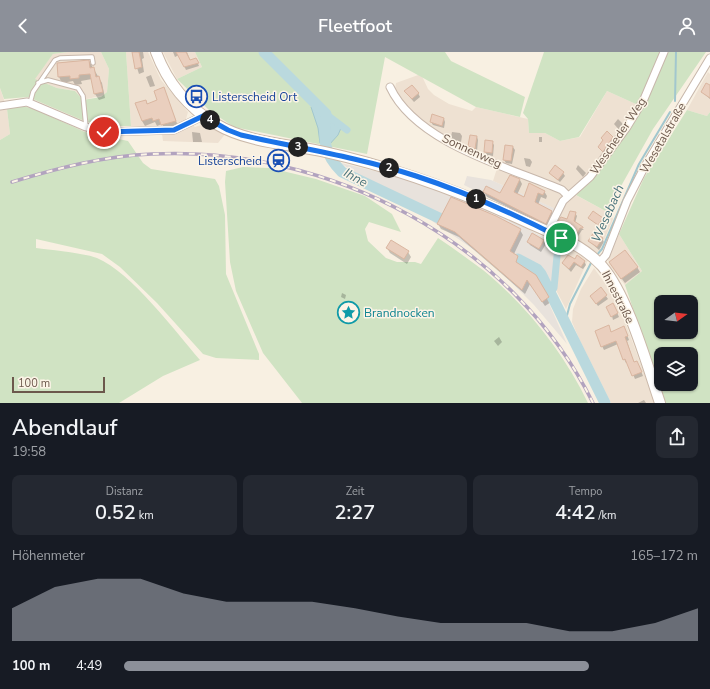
<!DOCTYPE html>
<html lang="de">
<head>
<meta charset="utf-8">
<style>
  :root { --surface:#171b24; --page:#242831; --text:#f1f3f6; --muted:#9ea1a6; --accent:#8c9099 }
  body { margin:0; font-family:"Nunito Sans",sans-serif; background:var(--page); color:var(--text); height:100vh; display:flex; flex-direction:column; font-size:15px; white-space:nowrap }
  * { box-sizing:border-box; margin:0 }
  p { font-size:13px; color:var(--muted) }
  .icon { flex:none; width:22px; height:22px; fill:none; stroke:currentColor; stroke-width:2; stroke-linecap:round; stroke-linejoin:round }
  .map { position:relative; height:351px; overflow:hidden }
  .side { display:flex; flex-direction:column; background:var(--surface); flex:1 }
  .side>* { flex:none }
  .needle { width:26px; rotate:76deg }
  .tools { position:absolute; left:654px; top:243px; display:grid; gap:8px }
  .tools a { display:grid; place-items:center; width:44px; height:44px; border-radius:8px; background:var(--surface); box-shadow:0 1px 3px #0004; font-size:20px }
  .scale { position:absolute; left:12px; bottom:10px; width:93px; box-sizing:border-box; padding-left:4px; border:2px solid #6c584c; border-top:0; font-size:11px; line-height:14px; white-space:nowrap; color:#6c584c; -webkit-text-stroke:3px #fcf4e7; paint-order:stroke }
  .pin { position:absolute; display:grid; place-items:center; width:34px; height:34px; color:#fff; margin:-17px; border:2px solid #fff; border-radius:50%; box-shadow:0 1px 4px #0007 }
  .km { position:absolute; width:20px; height:20px; margin:-10px; border-radius:50%; background:#222; color:#fff; font-size:11px; line-height:20px; text-align:center }
  .round { display:grid; place-items:center; flex:none; width:42px; height:42px; border-radius:8px; background:var(--page) }
  .summary { display:flex; align-items:center; justify-content:space-between; height:68px; padding:0 12px }
  h1 { font-size:22px; font-weight:600; line-height:30px }
  .figures { display:grid; grid-template-columns:repeat(3,1fr); gap:6px; height:68px; padding:4px 12px }
  .figures div { display:grid; align-content:center; border-radius:8px; background:var(--page); text-align:center }
  .figures b { font-size:20px; font-weight:600 }
  .figures small { font-size:11px; font-weight:400 }
  .figures p { font-size:11px }
  .chart { height:112px; padding:8px 12px }
  .chart p { display:flex; justify-content:space-between }
  .chart svg { width:100%; height:72px; margin-top:4px; fill:var(--accent); opacity:.7 }
  ul { padding:0 12px; list-style:none; font-size:13px }
  li { display:grid; grid-template-columns:64px 48px 1fr; align-items:center; height:30px }
  li i { height:10px; border-radius:5px; background:var(--accent) }
  header { display:flex; justify-content:space-between; align-items:center; height:52px; padding:0 12px; background:var(--accent); color:#fff; font-size:18px; font-weight:600 }
  .map>svg:first-child { display:block }
  .residential { fill:#eee1d2 }
  .industrial { fill:#e8e2dc }
  .green { fill:#d0e3c3; fill-rule:evenodd }
  .water { fill:#bad9de; stroke:#a2c7ce }
  .shadow { fill:#0003 }
  .lines { fill:none; stroke-linecap:round; stroke-linejoin:round }
  .stream { stroke:#a2c7ce; stroke-width:2 }
  .canal { stroke:#bad9de; stroke-width:7 }
  .river { stroke:#bad9de; stroke-width:11 }
  .building { fill:#eacfbe; stroke:#dab6a0 }
  .lane-casing { stroke:#c7b7ab; stroke-width:5.5 }
  .street-casing { stroke:#c7b7ab; stroke-width:9 }
  .secondary-casing { stroke:#cab8a9; stroke-width:12 }
  .lane { stroke:#fff; stroke-width:3.5 }
  .street { stroke:#fff; stroke-width:7 }
  .secondary { stroke:#fff; stroke-width:10 }
  .rail-casing { stroke:#b2a3bf; stroke-width:3.5 }
  .rail { stroke:#fcf4e7; stroke-width:2; stroke-dasharray:6; stroke-linecap:butt }
  .route-casing { stroke:#fff; stroke-width:8 }
  .route { stroke:#1a73e8; stroke-width:5 }
  .labels { text-anchor:middle; stroke-width:3; stroke-linejoin:round; paint-order:stroke }
  .transit-label { font-size:12px; fill:#164399; stroke:#fcf4e7; text-anchor:start }
  .street-label { font-size:12px; fill:#6c584c; stroke:#fcf4e7 }
  .culture-label { font-size:12px; fill:#0d838f; stroke:#fcf4e7; text-anchor:start }
  .water-label { font-size:13px; font-style:italic; fill:#4a747c; stroke:#fcf4e7 }
</style>
</head>
<body>
<header><svg class="icon" aria-label="back" viewBox="0 0 24 24"><path d="M15 5l-7 7 7 7"/></svg>Fleetfoot<svg class="icon" aria-label="person" viewBox="0 0 24 24"><circle cx="12" cy="8" r="4"/><path d="M4 21q1-7 8-7t8 7"/></svg></header>
<div class="map">
<svg width="710" height="351" viewBox="0 0 710 351">
  <rect width="100%" height="100%" fill="#f8f0e2"/>
  <path class="residential" d="M 68,0 L 101,0 L 109,17 L 107,40 L 104,43 L 83,48 L 75,39 L 57,36 L 34,27 L 53,2 Z
    M 126,0 L 148,0 L 161,28 L 188,60 L 186,67 L 195,75 L 204,72 L 226,81 L 218,91 L 163,89 L 161,75 L 131,74 Z
    M 163,0 L 195,0 L 202,15 L 177,27 Z
    M 708,20 L 710,22 L 710,60 L 707,64 L 687,58 Z
    M 421,22 L 428,37 L 434,43 L 449,52 L 472,59 L 476,55 L 528,67 L 529,81 L 545,81 L 560,89 L 580,85 L 607,39 L 638,53 L 589,123 L 570,140 L 611,162 L 613,167 L 600,198 L 587,210 L 566,257 L 556,238 L 560,204 L 573,186 L 555,177 L 554,171 L 560,159 L 493,129 L 499,110 L 458,93 L 433,78 L 403,53 L 395,37 L 396,31 Z
    M 0,36 L 7,57 L 10,82 L 0,88 Z
    M 619,182 L 642,219 L 625,233 L 609,213 L 608,208 Z
    M 594,216 L 617,248 L 655,351 L 611,351 L 580,289 L 572,270 L 573,257 L 581,237 Z"/>
  <path class="industrial" d="M 341,111 L 408,127 L 482,154 L 563,195 L 560,204 L 556,204 L 552,234 L 546,240 L 549,245 L 547,247 L 567,292 L 534,253 L 489,208 L 432,169 L 435,159 L 353,120 Z
    M 467,124 L 491,128 L 556,157 L 548,175 L 464,133 Z"/>
  <path class="green" d="M 0,0 L 68,0 L 53,2 L 35,27 L 57,36 L 75,39 L 83,48 L 101,45 L 107,40 L 109,17 L 101,0 L 126,0 L 131,74 L 101,74 L 82,68 L 28,45 L 4,47 L 0,36 Z
    M 195,0 L 445,0 L 451,9 L 525,45 L 520,65 L 476,55 L 385,5 L 367,102 L 234,75 L 210,59 L 177,27 L 202,15 Z
    M 544,0 L 663,0 L 638,53 L 607,39 L 579,85 L 560,89 L 545,81 L 529,81 L 528,67 L 523,61 Z
    M 668,0 L 706,0 L 653,77 L 611,152 L 611,162 L 576,143 C 617,105 643,49 668,0 Z
    M 20,54 L 32,56 L 85,80 L 128,89 L 143,111 L 151,117 L 215,127 L 219,134 L 225,163 L 226,222 L 259,302 L 259,308 L 216,306 L 203,302 L 157,251 L 120,215 L 102,202 L 36,187 L 36,196 C 52,198 84,201 97,206 C 131,220 175,279 200,308 L 163,324 L 119,351 L 0,351 L 0,88 L 10,82 L 7,57 Z
    M 687,58 L 707,64 L 710,60 L 710,351 L 665,351 L 625,233 L 642,219 L 619,182 L 644,126 ZM 661,250 L 691,250 L 691,280 L 661,280 ZM 661,302 L 691,302 L 691,332 L 661,332 Z
    M 243,115 L 270,116 L 316,127 L 365,144 L 392,162 L 401,180 L 369,170 L 365,177 L 368,189 L 386,206 L 397,210 L 415,210 L 421,212 L 438,186 C 453,196 468,207 483,218 C 526,253 564,301 588,351 L 302,351 L 263,301 L 236,239 L 230,210 L 225,130 L 226,119 Z"/>
  <path class="water" d="M 311,55 L 315,56 L 341,76 L 338,83 L 329,93 L 320,91 L 318,76 Z"/>
  <path class="shadow" d="M 132,0 L 143,0 L 144,6 L 142,7 L 144,20 L 139,22 Z
    M 173,0 L 187,0 L 191,10 L 196,7 L 199,14 L 186,18 L 179,3 L 175,5 Z
    M 89,9 L 102,31 L 105,46 L 99,48 L 95,42 L 92,27 L 81,29 L 82,32 L 75,33 L 73,29 L 62,31 L 59,25 L 57,12 L 66,10 Z
    M 151,23 L 155,34 L 150,35 L 146,25 Z
    M 710,34 L 710,47 L 702,40 Z
    M 164,37 L 178,74 L 165,77 L 162,72 L 157,74 L 155,70 L 145,74 L 142,69 L 146,49 L 148,53 L 159,49 Z
    M 418,41 L 420,45 L 414,50 L 407,42 Z
    M 444,67 L 445,70 L 444,76 L 433,73 L 431,70 Z
    M 618,67 L 625,74 L 621,80 L 614,72 Z
    M 192,80 L 200,81 L 202,90 L 193,90 Z
    M 452,80 L 460,81 L 462,84 L 461,90 L 453,88 L 451,85 Z
    M 607,81 L 615,89 L 605,102 L 599,96 L 604,89 Z
    M 477,85 L 478,88 L 477,99 L 471,97 L 469,94 Z
    M 539,85 L 542,85 L 542,90 L 539,90 Z
    M 492,90 L 494,93 L 493,104 L 487,103 L 485,100 Z
    M 513,95 L 515,98 L 512,112 L 506,111 L 504,108 Z
    M 524,106 L 530,107 L 532,110 L 530,115 L 526,114 Z
    M 578,113 L 586,121 L 583,125 L 576,117 Z
    M 550,121 L 563,121 L 565,124 L 560,130 Z
    M 510,124 L 520,128 L 522,132 L 517,143 L 524,146 L 530,132 L 544,139 L 547,144 L 546,147 L 541,145 L 538,153 L 552,160 L 554,165 L 549,175 L 487,145 L 484,140 L 500,142 Z
    M 575,161 L 577,164 L 575,171 L 584,178 L 582,178 L 577,186 L 569,180 L 572,175 L 561,172 L 560,169 L 568,168 Z
    M 590,166 L 602,166 L 604,170 L 600,175 Z
    M 438,172 L 520,178 L 523,183 L 514,202 L 521,210 L 519,213 L 535,223 L 551,250 L 545,254 L 530,232 L 525,242 L 459,185 L 441,177 Z
    M 533,182 L 544,189 L 546,192 L 541,200 L 530,193 L 528,190 Z
    M 602,187 L 604,190 L 599,198 L 589,189 Z
    M 387,196 L 408,200 L 411,205 L 407,212 L 390,201 Z
    M 575,209 L 584,209 L 586,213 L 583,217 L 576,213 L 571,220 L 563,211 Z
    M 613,215 L 637,215 L 640,220 L 625,231 Z
    M 601,237 L 608,247 L 598,254 L 593,247 Z
    M 342,241 L 346,243 L 345,247 L 341,245 Z
    M 615,256 L 619,265 L 613,268 L 612,264 Z
    M 608,274 L 612,281 L 626,280 L 629,288 L 627,289 L 634,311 L 639,314 L 643,324 L 635,327 L 628,311 L 626,311 L 624,307 L 618,292 L 604,298 L 602,294 Z
    M 499,285 L 502,290 L 498,294 L 494,289 Z
    M 644,348 L 646,351 L 638,351 Z"/>
  <g class="lines">
    <path class="stream" d="M 675,49 L 676,0
      M 596,204 L 602,197 L 639,112 L 670,60
      M 565,271 L 570,252 L 592,209"/>
    <path class="canal" d="M 326,62 L 347,78
      M 551,241 L 554,236 L 557,204"/>
    <path class="river" d="M 264,0 L 326,62 C 324,87 322,100 342,120 L 439,166
      M 518,207 L 537,217 L 541,222 L 605,351"/>
  </g>
  <path class="building" d="M 132,0 L 139,0 L 142,15 L 135,17 Z
    M 176,0 L 186,0 L 190,8 L 196,6 L 199,11 L 184,15 Z
    M 89,8 L 90,16 L 94,15 L 96,25 L 99,24 L 103,40 L 94,42 L 90,22 L 79,23 L 79,26 L 70,27 L 70,24 L 58,25 L 57,11 Z
    M 706,31 L 710,33 L 710,46 L 701,40 Z
    M 412,33 L 419,41 L 412,47 L 404,39 Z
    M 164,35 L 176,69 L 161,73 L 159,67 L 153,69 L 152,66 L 142,69 L 135,51 L 146,48 L 147,52 L 157,48 L 154,39 Z
    M 432,62 L 444,66 L 442,74 L 430,70 Z
    M 607,79 L 613,85 L 603,100 L 598,95 L 603,88 L 601,86 Z
    M 470,83 L 477,84 L 475,97 L 468,94 Z
    M 485,88 L 493,89 L 492,101 L 484,100 Z
    M 505,93 L 513,94 L 511,109 L 503,108 Z
    M 555,113 L 564,120 L 558,128 L 549,121 Z
    M 510,123 L 520,127 L 514,140 L 524,145 L 529,131 L 545,139 L 543,143 L 538,141 L 535,150 L 552,159 L 546,172 L 483,140 L 486,134 L 500,141 Z
    M 451,145 L 496,164 L 521,177 L 510,199 L 518,204 L 516,210 L 536,223 L 549,245 L 542,250 L 527,228 L 522,238 L 455,180 L 437,172 Z
    M 570,159 L 576,160 L 574,169 L 583,175 L 583,176 L 580,176 L 576,184 L 568,180 L 572,173 L 558,169 L 561,165 L 567,167 Z
    M 593,159 L 603,166 L 598,173 L 588,166 Z
    M 594,180 L 603,186 L 597,195 L 588,189 Z
    M 532,181 L 544,188 L 539,197 L 527,190 Z
    M 391,188 L 409,199 L 404,207 L 386,196 Z
    M 625,198 L 638,215 L 621,227 L 609,210 Z
    M 568,203 L 575,207 L 577,203 L 585,209 L 581,215 L 574,210 L 569,217 L 562,211 Z
    M 601,235 L 607,243 L 596,252 L 590,244 Z
    M 613,251 L 618,261 L 611,265 L 606,255 Z
    M 609,273 L 611,280 L 624,274 L 628,284 L 625,285 L 634,310 L 637,309 L 642,320 L 632,324 L 625,307 L 623,308 L 616,289 L 601,295 L 595,279 Z"/>
  <g class="lines">
    <defs>
      <path id="lane" d="M 38,31 L 48,28 L 78,36 L 83,44 L 86,75
        M 30,51 L 33,40 L 55,8 L 60,6 L 92,5 L 93,11"/>
      <path id="street" d="M 390,35 C 416,91 508,115 562,138 L 568,144
        M 0,54 L 27,50 L 86,75 L 104,80 L 174,78 L 203,64
        M 548,179 L 563,149 L 590,125 L 627,75 L 644,47 L 664,0
        M 599,211 L 606,203 L 627,149 L 645,114 L 710,6"/>
      <path id="secondary" d="M 156,0 C 167,30 188,56 216,72 C 248,91 290,92 325,100 C 397,116 464,141 531,172 C 556,183 583,193 602,214 C 628,244 647,313 660,351"/>
    </defs>
    <use href="#lane" class="lane-casing"/>
    <use href="#street" class="street-casing"/>
    <use href="#secondary" class="secondary-casing"/>
    <use href="#lane" class="lane"/>
    <use href="#street" class="street"/>
    <use href="#secondary" class="secondary"/>
    <defs>
      <path id="rail" d="M 12,130 C 58,116 104,104 152,102 C 328,93 514,190 593,351"/>
    </defs>
    <use href="#rail" class="rail-casing"/>
    <use href="#rail" class="rail"/>
  </g>
  <g class="lines">
    <defs>
      <path id="route" d="M 104,80 L 174,78 L 203,64 L 228,78 L 241,83 C 299,96 358,105 416,124 C 465,140 514,162 561,186"/>
    </defs>
    <use href="#route" class="route-casing"/>
    <use href="#route" class="route"/>
  </g>
  <defs>
    <symbol id="bus-ring" viewBox="-11 -11 22 22"><circle r="9.5" fill="#fcf4e7" stroke="#1a4fb4" stroke-width="1.5"/><path d="M-5-6H5V4H4V6H2V4H-2V6H-4V4H-5ZM-3.5-4V0h7V-4ZM-3.5 1.2v1.5H-2V1.2ZM2 1.2v1.5H3.5V1.2Z" fill="#1a4fb4"/></symbol>
    <symbol id="station-ring" viewBox="-11 -11 22 22"><circle r="9.5" fill="#fcf4e7" stroke="#1a4fb4" stroke-width="1.5"/><path d="M-3-6H3Q5-6 5-4V2Q5 4 3 4L4.5 6H3L1.5 4h-3L-3 6H-4.5L-3 4Q-5 4-5 2V-4Q-5-6-3-6ZM-3.5-4v3h7v-3ZM-3.5 1v1.5H-2V1ZM2 1v1.5H3.5V1Z" fill="#1a4fb4"/></symbol>
    <symbol id="sight-ring" viewBox="-11 -11 22 22"><circle r="9.5" fill="#fcf4e7" stroke="#0f9aa8" stroke-width="1.5"/><path d="M0-6L1.8-2.2L6-1.7L2.9 1.2L3.7 5.4L0 3.3L-3.7 5.4L-2.9 1.2L-6-1.7L-1.8-2.2Z" fill="#0f9aa8"/></symbol>
  </defs>
  <g fill-rule="evenodd">
    <use href="#bus-ring" x="184" y="32" width="25" height="25"/>
    <use href="#station-ring" x="266" y="96" width="25" height="25"/>
    <use href="#sight-ring" x="336" y="248" width="25" height="25"/>
  </g>
  <g class="labels">
    <g class="transit-label">
      <text x="212" y="49">Listerscheid Ort</text>
      <text x="262" y="113" text-anchor="end">Listerscheid</text>
    </g>
    <g class="street-label">
      <text transform="translate(618 84) rotate(-56)" y="4">Wescheder Weg</text>
      <text transform="translate(663 86) rotate(-60)" y="4">Wesetalstraße</text>
      <text transform="translate(472 99) rotate(25)" y="4">Sonnenweg</text>
      <text transform="translate(618 245) rotate(63)" y="4">Ihnestraße</text>
    </g>
    <g class="culture-label">
      <text x="364" y="265">Brandnocken</text>
    </g>
    <g class="water-label">
      <text transform="translate(356 125) rotate(29)" y="5">Ihne</text>
      <text transform="translate(607 161) rotate(-66)" y="5">Wesebach</text>
    </g>
  </g>
</svg>
<div class="tools">
<a><svg class="needle" viewBox="-14 -14 28 28"><path d="M0-13l5 13h-10z" fill="#e53935"/><path d="M0 13l5-13h-10z" fill="#9ea1a6"/></svg></a>
<a><svg class="icon" aria-label="layers" viewBox="0 0 24 24"><path d="M12 4l9 5-9 5-9-5zM3 14l9 5 9-5"/></svg></a>
</div>
<div class="scale">100 m</div>
<div class="pin" style="left:561px;top:186px;background:#1e9e55"><svg class="icon" aria-label="arrive" viewBox="0 0 24 24"><path d="M6 21V4h12l-3 4 3 4H6"/></svg></div>
<div class="pin" style="left:104px;top:80px;background:#d93025"><svg class="icon" aria-label="check" viewBox="0 0 24 24"><path d="M5 12l5 5 9-10"/></svg></div>
<b class="km" style="left:476px;top:147px">1</b>
<b class="km" style="left:389px;top:116px">2</b>
<b class="km" style="left:298px;top:95px">3</b>
<b class="km" style="left:210px;top:68px">4</b>
</div>
<section class="side">
<div class="summary"><div><h1>Abendlauf</h1><p>19:58</p></div><a class="round"><svg class="icon" aria-label="share" viewBox="0 0 24 24"><path d="M12 15V3M7 8l5-5 5 5M5 13v7h14v-7"/></svg></a></div>
<div class="figures">
<div><p>Distanz</p><b>0.52<small> km</small></b></div>
<div><p>Zeit</p><b>2:27</b></div>
<div><p>Tempo</p><b>4:42<small> /km</small></b></div>
</div>
<div class="chart"><p><span>Höhenmeter</span>165–172 m</p>
<svg viewBox="0 0 160 44" preserveAspectRatio="none"><path d="M0 44V24L10 11L20 6L30 6L40 15L50 20L60 20L70 20L80 24L90 29L100 33L110 33L120 33L130 38L140 38L150 33L160 24V44z"/></svg>
</div>
<ul>
<li><b>100 m</b>4:49<i style="width:81%"></i></li>
</ul>
</section>
</body>
</html>
